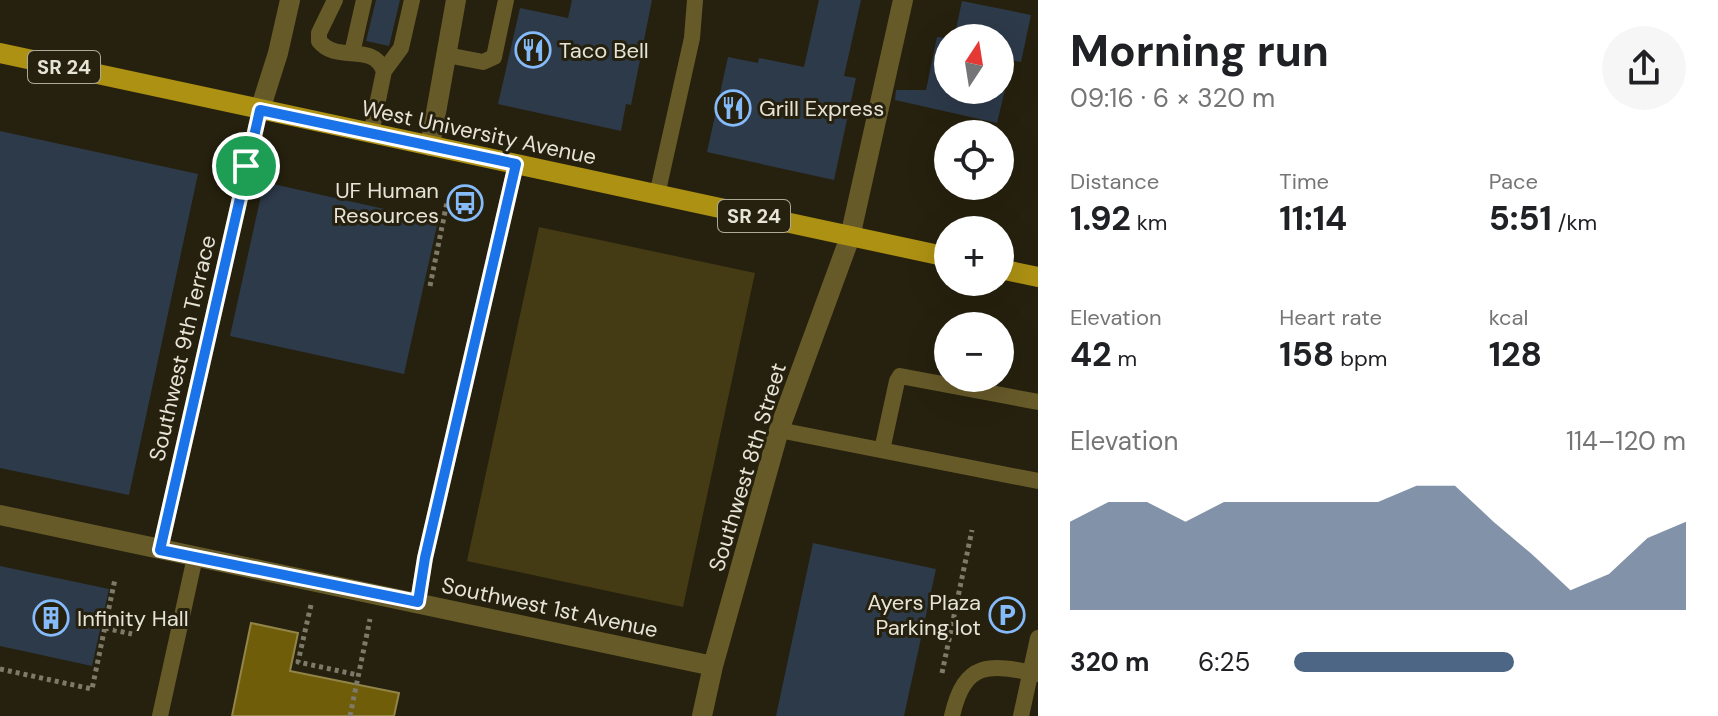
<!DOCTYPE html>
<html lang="en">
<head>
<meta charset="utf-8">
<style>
  :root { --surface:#fff; --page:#f6f6f6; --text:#202124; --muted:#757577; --accent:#4e6685 }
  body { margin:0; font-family:"DM Sans",sans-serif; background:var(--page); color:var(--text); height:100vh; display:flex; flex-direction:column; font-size:30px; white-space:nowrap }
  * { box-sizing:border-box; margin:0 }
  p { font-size:26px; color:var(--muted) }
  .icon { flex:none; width:44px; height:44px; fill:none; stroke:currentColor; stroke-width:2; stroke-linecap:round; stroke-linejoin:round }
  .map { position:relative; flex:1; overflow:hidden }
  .sheet { display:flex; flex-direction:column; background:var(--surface); width:680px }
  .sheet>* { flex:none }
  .needle { width:52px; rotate:12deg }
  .fabs { position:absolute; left:934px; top:24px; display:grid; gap:16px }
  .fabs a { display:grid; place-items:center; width:80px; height:80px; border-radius:50%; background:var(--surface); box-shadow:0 8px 32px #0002; font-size:40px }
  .pin { position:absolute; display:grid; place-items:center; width:68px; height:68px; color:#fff; margin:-34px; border:4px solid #fff; border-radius:50%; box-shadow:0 2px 8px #0007 }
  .round { display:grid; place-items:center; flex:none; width:84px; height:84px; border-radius:42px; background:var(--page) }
  .summary { display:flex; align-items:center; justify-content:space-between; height:136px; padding:0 32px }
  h1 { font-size:44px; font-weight:700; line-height:60px }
  .stats { display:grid; grid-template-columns:repeat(3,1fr); gap:12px; height:136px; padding:8px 32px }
  .stats div { display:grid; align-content:center }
  .stats b { font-size:34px; font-weight:700 }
  .stats small { font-size:22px; font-weight:400 }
  .stats p { font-size:22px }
  .chart { height:224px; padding:16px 32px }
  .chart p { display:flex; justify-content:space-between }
  .chart svg { width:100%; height:144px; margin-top:8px; fill:var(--accent); opacity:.7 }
  ul { padding:0 32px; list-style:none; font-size:26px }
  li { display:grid; grid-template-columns:128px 96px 1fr; align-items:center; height:60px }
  li i { height:20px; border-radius:10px; background:var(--accent) }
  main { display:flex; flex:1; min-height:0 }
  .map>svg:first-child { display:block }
  .green { fill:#443a14 }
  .water { fill:#6f5d0a; stroke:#938548; stroke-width:2 }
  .building { fill:#2d3a4a }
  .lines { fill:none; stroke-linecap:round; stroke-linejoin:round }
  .path { stroke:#7e7a6a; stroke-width:5; stroke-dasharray:4 4; stroke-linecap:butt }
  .lane { stroke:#675a29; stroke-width:16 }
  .street { stroke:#675a29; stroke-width:20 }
  .primary { stroke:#ad9113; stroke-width:20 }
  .route-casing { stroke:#fff; stroke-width:16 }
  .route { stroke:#1a73e8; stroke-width:10 }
  .labels { text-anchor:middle; stroke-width:6; stroke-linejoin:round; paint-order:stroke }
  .shield { fill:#26210e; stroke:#aca99b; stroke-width:2 }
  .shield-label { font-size:20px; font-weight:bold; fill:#e6e3d7 }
  .poi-label { font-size:22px; fill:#e6e3d7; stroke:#26210e; text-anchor:start }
  .street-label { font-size:22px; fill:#e6e3d7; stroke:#26210e }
</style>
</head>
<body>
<main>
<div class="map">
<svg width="1038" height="716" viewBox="0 0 1038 716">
  <rect width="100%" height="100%" fill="#26210e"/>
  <path class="green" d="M 539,227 L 755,273 L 683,607 L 467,561 Z"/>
  <path class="water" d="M 251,623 L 298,633 L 290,671 L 399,693 L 394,716 L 232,716 Z"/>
  <path class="building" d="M 376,0 L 400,0 L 389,46 L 366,41 Z
    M 572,0 L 652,0 L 631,105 L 626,104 L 621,131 L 498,104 L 520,8 L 568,18 Z
    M 819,0 L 861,0 L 844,76 L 856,78 L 834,180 L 707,152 L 728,57 L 758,63 L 759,58 L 804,67 Z
    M 962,1 L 1031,15 L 1021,62 L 1000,58 L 1000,38 L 954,38 Z
    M 937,37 L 948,38 L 948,90 L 1005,90 L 997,123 L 895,100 L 896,90 L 926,90 Z
    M 0,131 L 198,174 L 129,495 L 0,468 Z
    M 264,182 L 438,221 L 404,374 L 230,336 Z
    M 813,543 L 936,569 L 904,716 L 776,716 Z
    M 0,566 L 109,589 L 92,666 L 0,646 Z"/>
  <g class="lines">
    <path class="path" d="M 430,286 L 447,202
      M 311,605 L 298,662 L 358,675
      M 105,628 L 132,634
      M 0,669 L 92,689 L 115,579
      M 942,673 L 972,530
      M 350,716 L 370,619"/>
    <path class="lane" d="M 335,0 L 319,33 L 319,41 C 337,64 372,41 384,71 L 371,134
      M 352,53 L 364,0
      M 447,55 L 483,62 L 494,57 L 506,0
      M 384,71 L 401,48 L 412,0
      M 657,195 L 692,38 L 695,0
      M 779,430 L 1038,481
      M 882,450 L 897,381 L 900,376 L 1038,402
      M 160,550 L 260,110
      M 418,602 L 425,558 L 516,164
      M 160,716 L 195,557
      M 952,716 C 965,660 989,664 1038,674
      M 1021,716 L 1038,638"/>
    <path class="street" d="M 260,110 L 278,53 L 290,0
      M 430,146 L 456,0
      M 0,515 L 713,666
      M 702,716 L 713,666 L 779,430 L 850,237 L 903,0"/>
    <path class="primary" d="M 0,53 L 948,257
      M 1000,269 L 1038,277"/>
  </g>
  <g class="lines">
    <defs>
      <path id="route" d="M 260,110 L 516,164 L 425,558 L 418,602 L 160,550 Z"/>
    </defs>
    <use href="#route" class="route-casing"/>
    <use href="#route" class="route"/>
  </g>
  <defs>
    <symbol id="restaurant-ring" viewBox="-11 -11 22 22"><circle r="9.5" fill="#26210e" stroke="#86bbfb" stroke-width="1.5"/><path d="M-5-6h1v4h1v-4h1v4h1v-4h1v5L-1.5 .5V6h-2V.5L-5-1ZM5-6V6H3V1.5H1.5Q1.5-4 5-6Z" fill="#86bbfb"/></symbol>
    <symbol id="bus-ring" viewBox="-11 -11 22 22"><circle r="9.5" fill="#26210e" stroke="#86bbfb" stroke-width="1.5"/><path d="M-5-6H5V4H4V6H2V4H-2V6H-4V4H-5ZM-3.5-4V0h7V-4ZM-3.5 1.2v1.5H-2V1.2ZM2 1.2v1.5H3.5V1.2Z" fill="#86bbfb"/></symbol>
    <symbol id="parking-ring" viewBox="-11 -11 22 22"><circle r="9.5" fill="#26210e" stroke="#86bbfb" stroke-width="1.5"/><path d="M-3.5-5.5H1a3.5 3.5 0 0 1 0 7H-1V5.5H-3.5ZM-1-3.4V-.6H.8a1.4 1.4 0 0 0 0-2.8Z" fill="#86bbfb"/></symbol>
    <symbol id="building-ring" viewBox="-11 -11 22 22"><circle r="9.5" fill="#26210e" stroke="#86bbfb" stroke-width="1.5"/><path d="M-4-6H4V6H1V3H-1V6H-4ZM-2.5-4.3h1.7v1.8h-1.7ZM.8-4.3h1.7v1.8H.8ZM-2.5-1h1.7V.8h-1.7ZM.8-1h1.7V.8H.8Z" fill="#86bbfb"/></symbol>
  </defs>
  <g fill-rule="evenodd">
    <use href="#restaurant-ring" x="513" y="30" width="40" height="40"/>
    <use href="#restaurant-ring" x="713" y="88" width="40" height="40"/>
    <use href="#bus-ring" x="445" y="183" width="40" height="40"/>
    <use href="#parking-ring" x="987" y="595" width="40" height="40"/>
    <use href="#building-ring" x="31" y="598" width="40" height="40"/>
  </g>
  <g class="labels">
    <g class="shield">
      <rect x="28" y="51" width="72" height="32" rx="6"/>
      <rect x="718" y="200" width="72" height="32" rx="6"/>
    </g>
    <g class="shield-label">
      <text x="64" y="74">SR 24</text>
      <text x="754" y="223">SR 24</text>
    </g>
    <g class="poi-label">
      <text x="559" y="58">Taco Bell</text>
      <text x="759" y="116">Grill Express</text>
      <text x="439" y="198" text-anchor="end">UF Human<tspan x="439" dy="25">Resources</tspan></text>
      <text x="981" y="610" text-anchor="end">Ayers Plaza<tspan x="981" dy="25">Parking lot</tspan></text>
      <text x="77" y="626">Infinity Hall</text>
    </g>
    <g class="street-label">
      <text transform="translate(479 132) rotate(12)" y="8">West University Avenue</text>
      <text transform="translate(182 348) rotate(-77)" y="8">Southwest 9th Terrace</text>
      <text transform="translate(747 467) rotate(-73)" y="8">Southwest 8th Street</text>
      <text transform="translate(550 607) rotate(12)" y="8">Southwest 1st Avenue</text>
    </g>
  </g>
</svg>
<div class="fabs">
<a><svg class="needle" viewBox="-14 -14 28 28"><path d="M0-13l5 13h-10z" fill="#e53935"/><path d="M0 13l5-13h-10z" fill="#757577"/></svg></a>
<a><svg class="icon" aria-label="locate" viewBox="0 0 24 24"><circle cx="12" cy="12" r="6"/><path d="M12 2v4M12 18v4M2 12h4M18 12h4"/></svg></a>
<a>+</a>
<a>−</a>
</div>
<div class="pin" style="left:246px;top:166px;background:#1e9e55"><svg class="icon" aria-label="arrive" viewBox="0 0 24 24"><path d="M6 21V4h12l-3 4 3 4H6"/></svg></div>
</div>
<section class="sheet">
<div class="summary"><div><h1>Morning run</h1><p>09:16 · 6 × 320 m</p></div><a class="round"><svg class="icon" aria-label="share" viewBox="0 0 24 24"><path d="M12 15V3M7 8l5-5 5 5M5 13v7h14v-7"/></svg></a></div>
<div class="stats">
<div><p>Distance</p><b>1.92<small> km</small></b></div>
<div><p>Time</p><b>11:14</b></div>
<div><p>Pace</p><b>5:51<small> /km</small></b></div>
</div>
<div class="stats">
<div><p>Elevation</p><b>42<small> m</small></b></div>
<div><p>Heart rate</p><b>158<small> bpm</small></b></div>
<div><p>kcal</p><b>128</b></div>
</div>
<div class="chart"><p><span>Elevation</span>114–120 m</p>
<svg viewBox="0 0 160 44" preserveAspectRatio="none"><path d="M0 44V17L10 11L20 11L30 17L40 11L50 11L60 11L70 11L80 11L90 6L100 6L110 17L120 27L130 38L140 33L150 22L160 17V44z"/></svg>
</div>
<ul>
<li><b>320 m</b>6:25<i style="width:56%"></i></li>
</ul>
</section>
</main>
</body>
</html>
